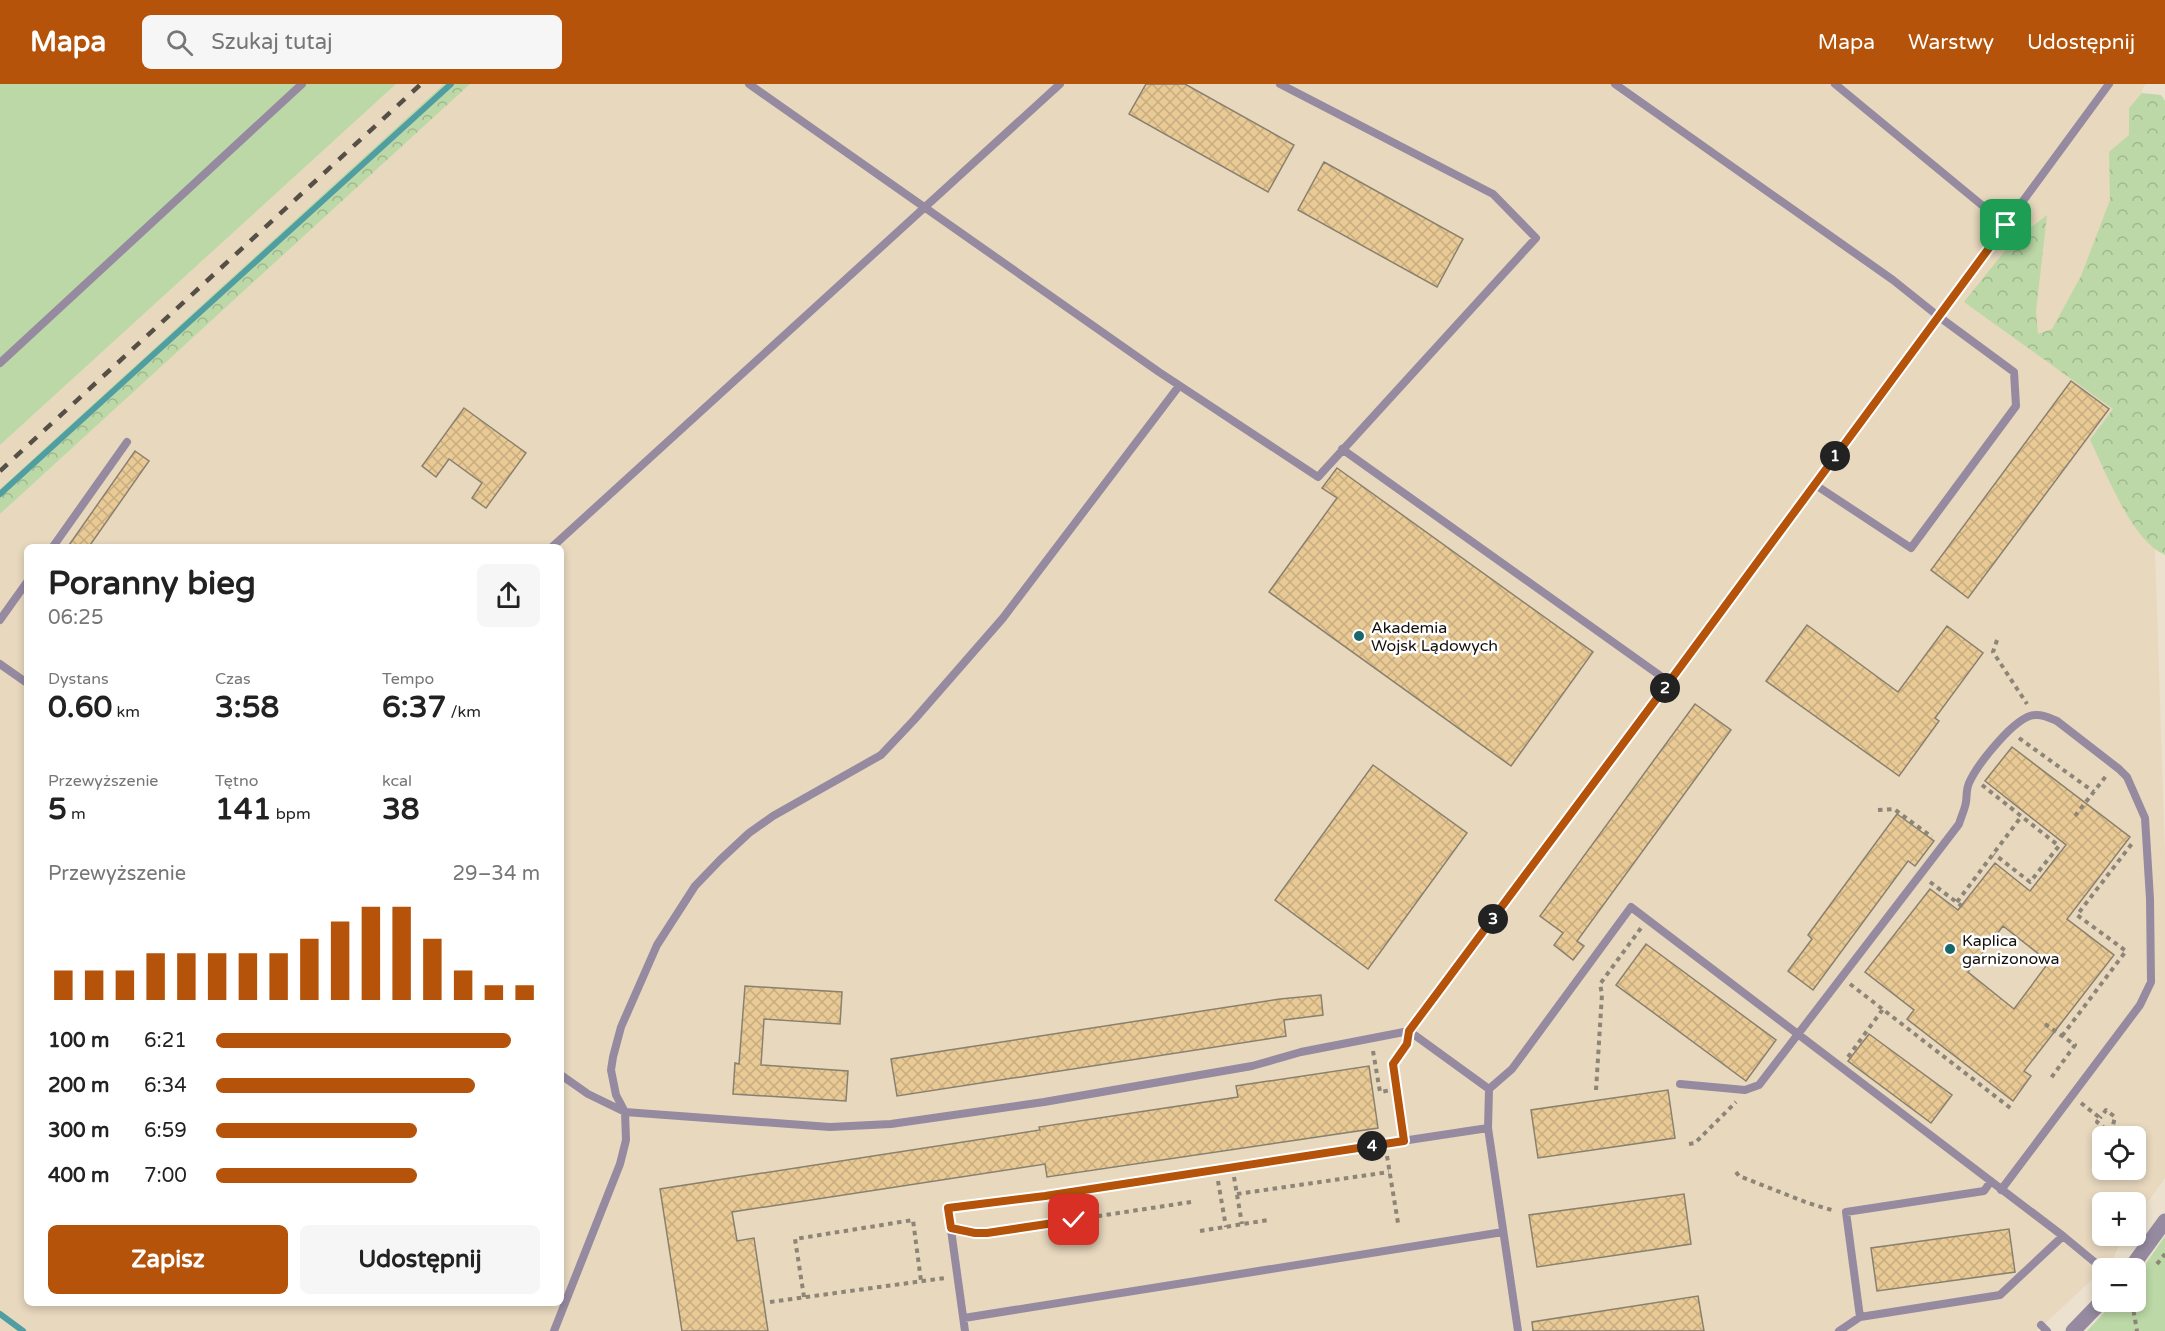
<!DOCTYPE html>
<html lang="pl">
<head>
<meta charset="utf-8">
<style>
  :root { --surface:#fff; --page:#f6f6f6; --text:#222; --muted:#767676; --accent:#b45309 }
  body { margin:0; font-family:"Varela Round",sans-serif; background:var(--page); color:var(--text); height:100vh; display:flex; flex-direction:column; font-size:22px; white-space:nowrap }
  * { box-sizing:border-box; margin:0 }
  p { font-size:20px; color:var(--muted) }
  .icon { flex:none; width:33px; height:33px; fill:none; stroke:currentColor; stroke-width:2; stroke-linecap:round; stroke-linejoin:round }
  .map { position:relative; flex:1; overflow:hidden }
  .sheet { position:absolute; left:24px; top:460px; width:540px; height:762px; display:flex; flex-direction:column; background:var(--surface); border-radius:9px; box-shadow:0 3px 9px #0003 }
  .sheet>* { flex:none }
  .tools { position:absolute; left:2092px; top:1042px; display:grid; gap:12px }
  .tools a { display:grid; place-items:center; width:54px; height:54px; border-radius:9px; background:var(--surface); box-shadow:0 3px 9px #0003; font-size:30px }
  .pin { position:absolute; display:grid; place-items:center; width:51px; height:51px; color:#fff; margin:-26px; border-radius:12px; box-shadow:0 3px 9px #0006 }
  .km { position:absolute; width:30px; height:30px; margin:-15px; border-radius:50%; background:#222; color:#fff; font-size:16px; line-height:30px; text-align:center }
  .round { display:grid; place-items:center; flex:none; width:63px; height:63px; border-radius:9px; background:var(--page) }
  .headline { display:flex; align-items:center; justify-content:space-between; height:102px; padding:0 24px }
  h1 { font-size:33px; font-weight:800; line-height:45px }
  .metrics { display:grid; grid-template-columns:repeat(3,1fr); gap:9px; height:102px; padding:6px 24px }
  .metrics div { display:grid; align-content:center }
  .metrics b { font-size:30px; font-weight:800 }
  .metrics small { font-size:16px; font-weight:400 }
  .metrics p { font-size:16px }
  .chart { height:168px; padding:12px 24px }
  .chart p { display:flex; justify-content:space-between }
  .chart svg { width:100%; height:108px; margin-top:6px; stroke:var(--accent); stroke-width:6 }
  .primary-button { display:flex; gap:12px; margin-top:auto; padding:12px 24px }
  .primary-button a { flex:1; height:69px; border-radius:9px; background:var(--accent); color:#fff; font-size:24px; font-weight:800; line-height:69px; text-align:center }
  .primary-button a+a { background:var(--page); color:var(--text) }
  ul { padding:0 24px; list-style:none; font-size:20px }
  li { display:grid; grid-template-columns:96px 72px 1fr; align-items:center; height:45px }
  li i { height:15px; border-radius:8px; background:var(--accent) }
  header { display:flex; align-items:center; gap:36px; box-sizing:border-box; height:84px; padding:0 30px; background:var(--accent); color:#fff }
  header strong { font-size:28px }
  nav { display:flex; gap:33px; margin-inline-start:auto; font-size:21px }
  .search { width:420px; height:54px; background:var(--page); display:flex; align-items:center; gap:15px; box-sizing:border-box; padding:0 21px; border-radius:9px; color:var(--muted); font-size:22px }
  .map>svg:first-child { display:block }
  .built { fill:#e7d8be; fill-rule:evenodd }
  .green { fill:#bcd8a6 }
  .forest { fill:url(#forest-crowns) }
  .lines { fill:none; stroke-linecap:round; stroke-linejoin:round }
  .stream { stroke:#509ea1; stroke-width:6 }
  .building { fill:url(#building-cross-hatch); stroke:#8a806f; stroke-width:1.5; fill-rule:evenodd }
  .path { stroke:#8d8577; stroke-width:4; stroke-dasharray:4.5 4.5; stroke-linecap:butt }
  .service { stroke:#958aa0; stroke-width:8 }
  .minor { stroke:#958aa0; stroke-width:15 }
  .rail { stroke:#554f45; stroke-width:4.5; stroke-dasharray:10 10; stroke-linecap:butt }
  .route-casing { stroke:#fff; stroke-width:12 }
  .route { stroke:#b45309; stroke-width:8 }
  .poi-dot { fill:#19676a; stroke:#fff; stroke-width:2 }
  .labels { text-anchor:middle; stroke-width:5; stroke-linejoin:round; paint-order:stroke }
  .poi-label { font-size:16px; fill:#15110b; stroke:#fff; text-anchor:start }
</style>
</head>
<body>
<header>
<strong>Mapa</strong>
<div class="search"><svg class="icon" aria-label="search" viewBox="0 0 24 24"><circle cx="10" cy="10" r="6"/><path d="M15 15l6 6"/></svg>Szukaj tutaj</div>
<nav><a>Mapa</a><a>Warstwy</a><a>Udostępnij</a></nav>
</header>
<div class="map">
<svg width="2165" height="1247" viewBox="0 0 2165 1247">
  <defs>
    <pattern id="forest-crowns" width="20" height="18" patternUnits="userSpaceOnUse" patternTransform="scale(1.5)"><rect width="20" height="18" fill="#bcd8a6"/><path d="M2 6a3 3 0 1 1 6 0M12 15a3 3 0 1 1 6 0" fill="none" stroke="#a1b88e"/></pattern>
    <pattern id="building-cross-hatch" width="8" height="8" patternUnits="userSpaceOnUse" patternTransform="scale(1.5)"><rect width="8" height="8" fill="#e9ca95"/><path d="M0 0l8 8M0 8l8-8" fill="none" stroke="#c7ac7f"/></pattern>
  </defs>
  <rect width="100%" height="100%" fill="#ece1ce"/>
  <path class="built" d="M 396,0 L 444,0 L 0,405 L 0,361 Z
    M 470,0 L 2146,0 L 2142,5 L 2144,129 L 2165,771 L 2165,1094 L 2136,1134 L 2136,1119 L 2103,1119 L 2103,1152 L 2123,1152 L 2112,1177 L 2037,1247 L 0,1247 L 0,430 ZM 27,464 L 561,464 L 561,1220 L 27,1220 ZM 2103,1053 L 2136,1053 L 2136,1086 L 2103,1086 Z"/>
  <path class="green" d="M 0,0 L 396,0 L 0,361 Z
    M 2165,1152 L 2165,1247 L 2087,1247 L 2114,1218 L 2136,1218 L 2136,1194 Z"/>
  <path class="forest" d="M 444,0 L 470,0 L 0,430 L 0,405 Z
    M 2142,9 L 2161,11 L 2165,17 L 2165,471 C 2131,456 2107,390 2090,356 L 2113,325 L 1964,218 L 2012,158 L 2047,131 L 2036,227 L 2038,250 L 2052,245 L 2081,192 L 2110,116 L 2109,68 L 2129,51 L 2129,24 Z"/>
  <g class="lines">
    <path class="stream" d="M 0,410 L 451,0
      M 0,1230 L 23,1247"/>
  </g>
  <path class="building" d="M 1146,0 L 1185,0 L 1294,61 L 1268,108 L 1129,30 Z
    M 1324,78 L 1463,155 L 1437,203 L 1298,126 Z
    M 2071,297 L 2109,325 L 1968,514 L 1931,486 Z
    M 464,324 L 526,369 L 486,424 L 472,414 L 482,399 L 449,375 L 436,393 L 422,382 Z
    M 135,367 L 149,377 L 88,464 L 67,464 Z
    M 1337,384 L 1593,568 L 1511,682 L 1269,508 L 1337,414 L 1322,404 Z
    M 1807,541 L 1898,608 L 1947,542 L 1983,569 L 1935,634 L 1939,637 L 1899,692 L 1766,597 Z
    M 1695,620 L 1731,646 L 1577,857 L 1584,862 L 1573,876 L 1554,861 L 1563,849 L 1540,832 Z
    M 2012,663 L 2130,753 L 2067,835 L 2114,871 L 2024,987 L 2031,992 L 2013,1017 L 1907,935 L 1914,926 L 1865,888 L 1930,805 L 1958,826 L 1995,779 L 2030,807 L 2066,761 L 1985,697 ZM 2003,842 L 2049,878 L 2014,925 L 1968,888 Z
    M 1373,681 L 1467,749 L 1368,885 L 1275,816 Z
    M 1897,730 L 1934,757 L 1915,782 L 1908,777 L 1813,906 L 1788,887 L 1812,855 L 1808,851 Z
    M 1646,860 L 1776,956 L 1746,997 L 1616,901 Z
    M 745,902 L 842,908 L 840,940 L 764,935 L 761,981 L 848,987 L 846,1017 L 733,1010 L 735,979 L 739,980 Z
    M 1321,911 L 1323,931 L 1284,936 L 1286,952 L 897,1012 L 891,975 L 1280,915 Z
    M 1869,950 L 1952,1011 L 1931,1039 L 1848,977 Z
    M 1369,982 L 1378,1044 L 1047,1093 L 1045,1080 L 732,1128 L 737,1157 L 754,1154 L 768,1247 L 682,1247 L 660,1105 L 1040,1046 L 1039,1043 L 1238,1013 L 1236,1002 Z
    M 1668,1006 L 1675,1054 L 1538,1074 L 1531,1026 Z
    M 1684,1110 L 1691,1160 L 1537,1183 L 1529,1131 Z
    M 2009,1145 L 2015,1188 L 1877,1207 L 1871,1164 Z
    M 1698,1212 L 1704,1247 L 1533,1247 L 1532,1238 Z"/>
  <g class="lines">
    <path class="path" d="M 1997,556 L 1993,568 L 2027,620
      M 2019,654 L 2094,708
      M 1982,701 L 2059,762 L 2030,798 L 1994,770
      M 1878,726 L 1894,725 L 1932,753
      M 2075,732 L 2106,692
      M 1930,798 L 1963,823
      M 1957,818 L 2021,733
      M 1850,900 L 2013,1026
      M 2045,940 L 2075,961 L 2051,994
      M 2062,952 L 2126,867 L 2077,831 L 2134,757
      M 1373,967 L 1380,1008 L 1397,1005
      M 1848,973 L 1883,925
      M 1596,1006 L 1602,910 L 1600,900 L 1641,844
      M 2081,1019 L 2100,1034 L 2097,1038 L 2109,1048 L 2112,1045 L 2115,1033 L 2106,1026 L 2100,1034
      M 1402,1044 L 1393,980 L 1407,961
      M 1689,1060 L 1695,1059 L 1736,1018
      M 1387,1072 L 1398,1139
      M 1736,1088 L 1739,1092 L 1808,1119 L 1835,1127
      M 1234,1093 L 1242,1140
      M 1218,1097 L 1226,1143
      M 1237,1110 L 1389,1088
      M 964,1147 L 987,1149 L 1191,1118
      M 1200,1147 L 1268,1136
      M 2157,1180 L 2165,1170
      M 804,1213 L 795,1155 L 913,1136 L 921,1197
      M 770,1218 L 945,1194
      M 2132,1218 L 2137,1247"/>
    <path class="service" d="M 749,0 L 1159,288 L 1318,393 L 1536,154 L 1493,110 L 1280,0
      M 1615,0 L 1893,196 L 1938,232 L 2014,288 L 2016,322 L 1911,464 L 1814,400
      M 1835,0 L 2006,141
      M 0,279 L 302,0
      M 1342,365 L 1669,598
      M 52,464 L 127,358
      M 551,464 L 1060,0
      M 0,536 L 27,498
      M 0,580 L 27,599
      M 561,991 L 588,1010 L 625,1028 L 830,1043 L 891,1040 L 1044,1018 L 1252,982 L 1301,968 L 1409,947
      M 1680,1000 L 1745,1006 L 1759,1001 L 1959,740 C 1961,733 1965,725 1966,718 C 1967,711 1966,706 1969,699 C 1977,681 2015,632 2035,631 C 2043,630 2050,634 2057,637 L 2119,685 L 2127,693 L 2145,734 L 2150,815 L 2151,898 L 2140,921 L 2001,1106
      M 1489,1005 L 1512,985 L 1631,823 L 2063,1152 L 2103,1185
      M 1860,1233 L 1846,1128 L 1984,1107 L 1991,1097
      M 964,1234 L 1503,1148
      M 2041,1241 L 2047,1247
      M 554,1247 L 620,1080 L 626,1056 L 625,1028 L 616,1011 L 611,986 L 613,973 L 621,943 L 657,861 L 695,802 L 720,776 L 749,749 L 773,732 L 881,671 L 914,636 L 1003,534 L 1179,302
      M 965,1247 L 948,1124 L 1045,1111 L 1488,1044
      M 1518,1247 L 1488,1044 L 1489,1005 L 1409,947 L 1669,598 L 2109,0
      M 1839,1247 L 1860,1233 L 2000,1211 L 2063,1152"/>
    <path class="minor" d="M 2130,1185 L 2165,1137
      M 2073,1247 L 2103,1216"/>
    <path class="rail" d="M 0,387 L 421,0"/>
  </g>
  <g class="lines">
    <defs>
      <path id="route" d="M 1074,1136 L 987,1149 L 975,1149 L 951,1144 L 948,1124 L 1045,1112 L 1404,1057 L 1393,980 L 1407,960 L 1409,947 L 1678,586 L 2006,141"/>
    </defs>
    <use href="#route" class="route-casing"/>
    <use href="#route" class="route"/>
  </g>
  <g class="poi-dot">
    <circle cx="1359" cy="552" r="6"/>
    <circle cx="1950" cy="865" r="6"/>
  </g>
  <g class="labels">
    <g class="poi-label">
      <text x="1371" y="549">Akademia<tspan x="1371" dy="18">Wojsk Lądowych</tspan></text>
      <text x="1962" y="862">Kaplica<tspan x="1962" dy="18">garnizonowa</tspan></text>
    </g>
  </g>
</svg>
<div class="tools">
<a><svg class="icon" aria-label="locate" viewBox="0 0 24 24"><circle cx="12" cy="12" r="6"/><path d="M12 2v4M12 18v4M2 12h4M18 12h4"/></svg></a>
<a>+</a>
<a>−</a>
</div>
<div class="pin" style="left:2006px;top:141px;background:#1e9e55"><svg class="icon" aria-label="arrive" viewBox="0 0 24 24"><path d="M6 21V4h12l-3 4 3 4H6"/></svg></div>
<div class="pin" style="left:1074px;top:1136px;background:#d93025"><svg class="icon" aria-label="check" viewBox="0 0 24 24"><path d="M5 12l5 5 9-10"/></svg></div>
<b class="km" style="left:1835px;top:372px">1</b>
<b class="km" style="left:1665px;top:604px">2</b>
<b class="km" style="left:1493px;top:835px">3</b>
<b class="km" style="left:1372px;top:1062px">4</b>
<section class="sheet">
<div class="headline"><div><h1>Poranny bieg</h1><p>06:25</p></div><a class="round"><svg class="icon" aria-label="share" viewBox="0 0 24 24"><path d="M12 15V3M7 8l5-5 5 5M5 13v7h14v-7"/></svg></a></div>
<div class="metrics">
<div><p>Dystans</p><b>0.60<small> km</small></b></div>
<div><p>Czas</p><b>3:58</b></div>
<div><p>Tempo</p><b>6:37<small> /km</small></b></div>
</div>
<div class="metrics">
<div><p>Przewyższenie</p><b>5<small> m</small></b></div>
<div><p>Tętno</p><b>141<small> bpm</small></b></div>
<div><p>kcal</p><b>38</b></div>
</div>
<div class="chart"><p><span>Przewyższenie</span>29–34 m</p>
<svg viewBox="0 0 160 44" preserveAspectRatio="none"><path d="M5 44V32M15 44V32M25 44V32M35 44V25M45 44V25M55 44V25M65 44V25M75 44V25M85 44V19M95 44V12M105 44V6M115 44V6M125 44V19M135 44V32M145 44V38M155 44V38"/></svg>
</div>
<ul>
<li><b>100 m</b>6:21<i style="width:91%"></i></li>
<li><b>200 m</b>6:34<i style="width:80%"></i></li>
<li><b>300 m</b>6:59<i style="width:62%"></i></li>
<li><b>400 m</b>7:00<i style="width:62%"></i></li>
</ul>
<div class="primary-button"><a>Zapisz</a><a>Udostępnij</a></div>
</section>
</div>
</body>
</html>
